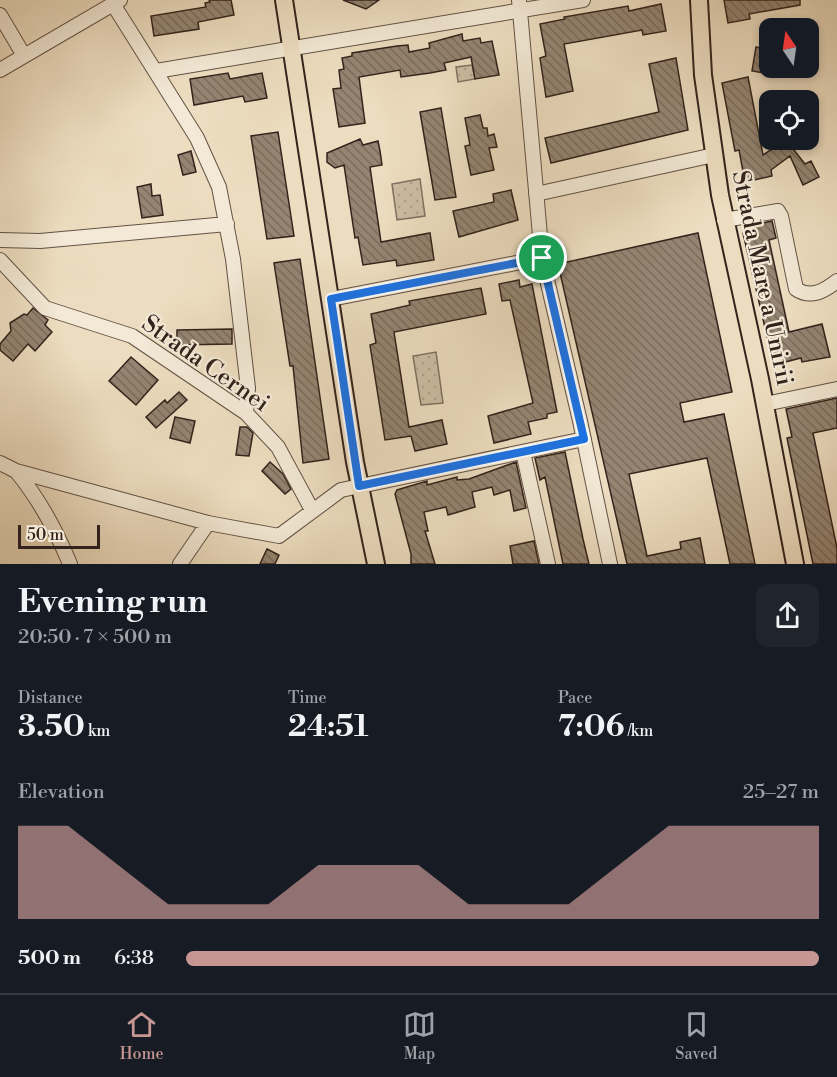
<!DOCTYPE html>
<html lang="en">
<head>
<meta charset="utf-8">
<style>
  :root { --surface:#171b24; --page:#20242c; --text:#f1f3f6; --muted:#9ea1a6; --line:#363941; --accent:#c59692 }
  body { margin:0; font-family:"Libre Bodoni",serif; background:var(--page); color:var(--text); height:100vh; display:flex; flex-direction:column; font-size:22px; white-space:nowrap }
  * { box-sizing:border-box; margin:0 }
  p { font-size:20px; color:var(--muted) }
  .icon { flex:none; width:33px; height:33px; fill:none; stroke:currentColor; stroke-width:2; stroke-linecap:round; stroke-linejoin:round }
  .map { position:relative; height:564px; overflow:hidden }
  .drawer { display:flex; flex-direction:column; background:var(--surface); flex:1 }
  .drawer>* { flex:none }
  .needle { width:39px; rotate:347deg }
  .tools { position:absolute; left:759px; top:18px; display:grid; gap:12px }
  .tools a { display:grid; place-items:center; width:60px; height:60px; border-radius:12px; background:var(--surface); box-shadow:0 3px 9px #0003; font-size:30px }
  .scale { position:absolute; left:18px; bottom:15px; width:82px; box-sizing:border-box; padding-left:6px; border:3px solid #33231c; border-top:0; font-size:16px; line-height:21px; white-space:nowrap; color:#33231c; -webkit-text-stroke:4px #f3e9d6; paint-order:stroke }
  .pin { position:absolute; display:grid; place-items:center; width:51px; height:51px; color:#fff; margin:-26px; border:3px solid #fff; border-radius:50%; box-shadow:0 2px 6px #0007 }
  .round { display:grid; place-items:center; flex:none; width:63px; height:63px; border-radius:12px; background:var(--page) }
  .head { display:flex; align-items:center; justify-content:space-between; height:102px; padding:0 18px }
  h1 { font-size:33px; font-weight:700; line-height:45px }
  .figures { display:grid; grid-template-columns:repeat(3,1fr); gap:9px; height:102px; padding:6px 18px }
  .figures div { display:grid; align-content:center }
  .figures b { font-size:30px; font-weight:700 }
  .figures small { font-size:16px; font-weight:400 }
  .figures p { font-size:16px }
  .chart { height:168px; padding:12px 18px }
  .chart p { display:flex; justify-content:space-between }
  .chart svg { width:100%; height:108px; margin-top:6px; fill:var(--accent); opacity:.7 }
  ul { padding:0 18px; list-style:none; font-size:20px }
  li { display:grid; grid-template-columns:96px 72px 1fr; align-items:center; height:45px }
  li i { height:15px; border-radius:8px; background:var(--accent) }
  .tabs { display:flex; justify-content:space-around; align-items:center; height:84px; border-top:2px solid var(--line); background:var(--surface); font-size:16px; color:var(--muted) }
  .tabs a { display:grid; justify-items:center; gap:3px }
  .tabs .selected { color:var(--accent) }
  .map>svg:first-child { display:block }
  .park { fill:url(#park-dots); stroke:#807060; stroke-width:1.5 }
  .building { fill:url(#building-back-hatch); stroke:#33231c; stroke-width:1.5 }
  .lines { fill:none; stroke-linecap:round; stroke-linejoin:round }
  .minor-casing { stroke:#625245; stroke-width:16 }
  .major-casing { stroke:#33231c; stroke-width:20 }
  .minor { stroke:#f3e9d6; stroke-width:14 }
  .major { stroke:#edddc0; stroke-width:16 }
  .route-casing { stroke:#fff; stroke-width:12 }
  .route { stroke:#1a73e8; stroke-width:8 }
  .labels { text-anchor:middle; stroke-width:4.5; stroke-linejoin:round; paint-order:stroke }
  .street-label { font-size:24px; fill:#33231c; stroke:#f3e9d6 }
</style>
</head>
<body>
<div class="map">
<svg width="837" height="564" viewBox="0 0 837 564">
  <defs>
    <pattern id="park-dots" width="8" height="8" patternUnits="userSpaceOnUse" patternTransform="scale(1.5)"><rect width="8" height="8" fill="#cdbda4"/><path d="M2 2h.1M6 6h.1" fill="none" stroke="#b0a28d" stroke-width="1.8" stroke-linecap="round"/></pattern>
    <pattern id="building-back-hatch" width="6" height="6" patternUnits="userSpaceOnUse" patternTransform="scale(1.5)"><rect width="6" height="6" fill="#948471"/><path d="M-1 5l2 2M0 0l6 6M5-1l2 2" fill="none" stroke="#796c5c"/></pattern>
  </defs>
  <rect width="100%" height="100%" fill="#edddc0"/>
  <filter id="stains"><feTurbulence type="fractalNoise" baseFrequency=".00333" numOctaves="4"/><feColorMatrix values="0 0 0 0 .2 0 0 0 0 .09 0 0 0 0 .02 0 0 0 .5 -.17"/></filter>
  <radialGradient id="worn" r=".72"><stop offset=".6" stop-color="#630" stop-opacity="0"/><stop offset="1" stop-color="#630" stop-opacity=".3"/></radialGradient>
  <path class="park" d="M 472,65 L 475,79 L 458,82 L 456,67 Z
    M 420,179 L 425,216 L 397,220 L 392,184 Z
    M 436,352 L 443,403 L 421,405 L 413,356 Z"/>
  <path class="building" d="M 209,0 L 231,0 L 234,15 L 198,22 L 199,29 L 154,36 L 151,16 L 206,7 L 205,3 L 210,2 Z
    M 343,0 L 379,0 L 366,9 Z
    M 724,0 L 800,0 L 800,5 L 749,14 L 750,19 L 728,23 Z
    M 661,4 L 666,31 L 643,35 L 642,30 L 564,44 L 573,91 L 546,97 L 540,58 L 546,56 L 540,24 L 565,19 L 564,17 L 628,6 L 629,11 Z
    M 462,34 L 463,41 L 480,38 L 481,43 L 492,41 L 499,75 L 475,79 L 471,57 L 444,63 L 446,70 L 430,73 L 401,77 L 400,70 L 359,77 L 365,123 L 339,127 L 333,89 L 341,88 L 339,70 L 344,69 L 342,58 L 352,56 L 352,53 L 397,46 L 408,45 L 409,52 L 430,48 L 429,43 Z
    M 756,47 L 770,50 L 770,74 L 752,71 Z
    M 676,58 L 688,130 L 551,163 L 545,138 L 659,112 L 649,64 Z
    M 228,73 L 230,79 L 262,73 L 267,98 L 245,102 L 243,96 L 194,105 L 190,79 Z
    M 748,77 L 763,155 L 786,140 L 805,164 L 811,161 L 819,177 L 803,185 L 790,156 L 771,170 L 772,176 L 745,182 L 739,150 L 735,151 L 722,83 Z
    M 441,108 L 456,197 L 435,200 L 420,112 Z
    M 480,115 L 483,128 L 487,128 L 488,136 L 494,134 L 497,147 L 489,148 L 494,170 L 471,175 L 465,146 L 470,145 L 465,118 Z
    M 278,132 L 294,236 L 267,239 L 251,136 Z
    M 360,139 L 363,145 L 378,141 L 380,151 L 382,165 L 370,167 L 381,242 L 430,233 L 434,260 L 397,266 L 396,260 L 363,265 L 358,237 L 355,238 L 344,165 L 335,168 L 327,162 L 327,153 Z
    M 191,151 L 196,172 L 183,175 L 178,155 Z
    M 151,184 L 152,196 L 160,195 L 163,215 L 142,218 L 137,187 Z
    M 511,190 L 518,220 L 459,237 L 453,211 L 494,202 L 493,194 Z
    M 772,221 L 776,238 L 769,240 L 789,332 L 822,324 L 830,357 L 802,362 L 801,358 L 785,362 L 783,356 L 772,358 L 743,233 L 755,231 L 754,225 Z
    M 698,233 L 732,392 L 680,403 L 684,422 L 724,414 L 755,564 L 730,564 L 707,458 L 629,474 L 647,556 L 681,549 L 680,542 L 700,538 L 705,564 L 627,564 L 558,264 Z
    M 300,259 L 329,459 L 303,463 L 293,366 L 290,366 L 274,263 Z
    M 519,280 L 520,287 L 532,284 L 557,412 L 547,414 L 547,418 L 528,422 L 531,434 L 494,443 L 488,416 L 533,403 L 510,300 L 502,301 L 499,284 Z
    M 481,288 L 486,314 L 394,332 L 409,427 L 442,420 L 447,444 L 415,451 L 411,436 L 385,440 L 370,345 L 376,343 L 371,314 L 410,305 L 409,301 Z
    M 33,308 L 48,320 L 45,325 L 52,332 L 35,351 L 28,344 L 13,361 L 0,350 L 0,344 L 11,331 L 10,323 L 24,314 L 27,315 Z
    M 232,329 L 232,344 L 177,345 L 177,330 Z
    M 131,357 L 158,380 L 136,405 L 109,381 Z
    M 179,392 L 187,400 L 156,428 L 146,417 L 165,400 L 167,403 Z
    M 837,398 L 837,428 L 813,433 L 837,548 L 837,564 L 813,564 L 787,438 L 792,437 L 786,409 Z
    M 175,417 L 195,421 L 190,443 L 170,438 Z
    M 240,427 L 247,427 L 253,433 L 249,456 L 236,455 Z
    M 565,452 L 583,539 L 589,564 L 563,564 L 545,477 L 540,480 L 535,458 Z
    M 270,462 L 283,474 L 291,489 L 285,494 L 262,471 Z
    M 516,462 L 526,508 L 514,511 L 510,490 L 494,495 L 492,487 L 472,492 L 475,507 L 448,515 L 446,507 L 424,512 L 428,531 L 425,531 L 435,564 L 411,564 L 411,554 L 395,494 L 397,490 L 427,481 L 427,485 L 457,477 L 457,480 L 469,479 Z
    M 534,541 L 539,564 L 513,564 L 510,546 Z
    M 267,549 L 279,555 L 275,564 L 260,564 Z"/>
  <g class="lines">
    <defs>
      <path id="minor" d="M 519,0 L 542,258 L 580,421 L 610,564
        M 113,4 L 197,138 L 219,187 L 233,259 L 248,388 L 246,413
        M 0,15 L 23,54
        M 0,70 L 120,0
        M 156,71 L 583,0
        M 536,194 L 714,155
        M 724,220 L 778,211 L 781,216 L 796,289 C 811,299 824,291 837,281
        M 0,240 L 40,241 L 227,224
        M 0,260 L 45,308 L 132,336 L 246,413 L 278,447 L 312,510
        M 331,299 L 542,258
        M 765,404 L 837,389
        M 523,452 L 548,564
        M 0,463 L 16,471 L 208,523 L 279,536 L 341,490 L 584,439
        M 16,471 C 40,500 56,530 70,564
        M 180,564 L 208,523"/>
      <path id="major" d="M 284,0 L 355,462 L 376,564
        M 699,0 L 703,75 L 720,195 L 760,379 L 795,564"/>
    </defs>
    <use href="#minor" class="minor-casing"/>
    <use href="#major" class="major-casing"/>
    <use href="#minor" class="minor"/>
    <use href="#major" class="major"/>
  </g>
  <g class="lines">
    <defs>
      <path id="route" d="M 542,258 L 584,439 L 359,486 L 331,299 Z"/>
    </defs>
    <use href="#route" class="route-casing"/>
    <use href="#route" class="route"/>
  </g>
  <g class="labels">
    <g class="street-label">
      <text transform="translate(763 278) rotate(78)" y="8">Strada Mare a Unirii</text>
      <text transform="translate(206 363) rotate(35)" y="8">Strada Cernei</text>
    </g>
  </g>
  <rect width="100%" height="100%" filter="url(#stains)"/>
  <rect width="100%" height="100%" fill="url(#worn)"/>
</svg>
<div class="tools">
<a><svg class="needle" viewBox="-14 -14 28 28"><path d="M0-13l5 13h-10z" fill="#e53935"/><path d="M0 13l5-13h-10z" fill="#9ea1a6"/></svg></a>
<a><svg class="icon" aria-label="locate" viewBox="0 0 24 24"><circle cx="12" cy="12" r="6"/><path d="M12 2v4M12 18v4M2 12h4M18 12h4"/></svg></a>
</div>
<div class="scale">50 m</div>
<div class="pin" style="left:542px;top:258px;background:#1e9e55"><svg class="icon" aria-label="arrive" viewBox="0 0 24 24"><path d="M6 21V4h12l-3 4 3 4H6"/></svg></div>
</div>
<section class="drawer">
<div class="head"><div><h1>Evening run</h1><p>20:50 · 7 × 500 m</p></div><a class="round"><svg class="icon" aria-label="share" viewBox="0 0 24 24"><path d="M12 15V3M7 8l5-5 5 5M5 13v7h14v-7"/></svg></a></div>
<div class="figures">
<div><p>Distance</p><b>3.50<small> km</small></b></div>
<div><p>Time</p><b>24:51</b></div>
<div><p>Pace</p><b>7:06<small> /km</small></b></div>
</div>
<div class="chart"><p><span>Elevation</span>25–27 m</p>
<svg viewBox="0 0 160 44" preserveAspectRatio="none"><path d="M0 44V6L10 6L20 22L30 38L40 38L50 38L60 22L70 22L80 22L90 38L100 38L110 38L120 22L130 6L140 6L150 6L160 6V44z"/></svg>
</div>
<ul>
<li><b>500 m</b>6:38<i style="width:100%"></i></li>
</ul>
</section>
<nav class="tabs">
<a class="selected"><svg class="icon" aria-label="home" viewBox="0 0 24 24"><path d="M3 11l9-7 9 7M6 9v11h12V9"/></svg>Home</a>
<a><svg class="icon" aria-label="map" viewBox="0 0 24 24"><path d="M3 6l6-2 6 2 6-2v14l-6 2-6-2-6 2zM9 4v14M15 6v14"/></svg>Map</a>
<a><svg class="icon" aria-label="saved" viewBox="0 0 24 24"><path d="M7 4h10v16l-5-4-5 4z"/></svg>Saved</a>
</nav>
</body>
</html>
